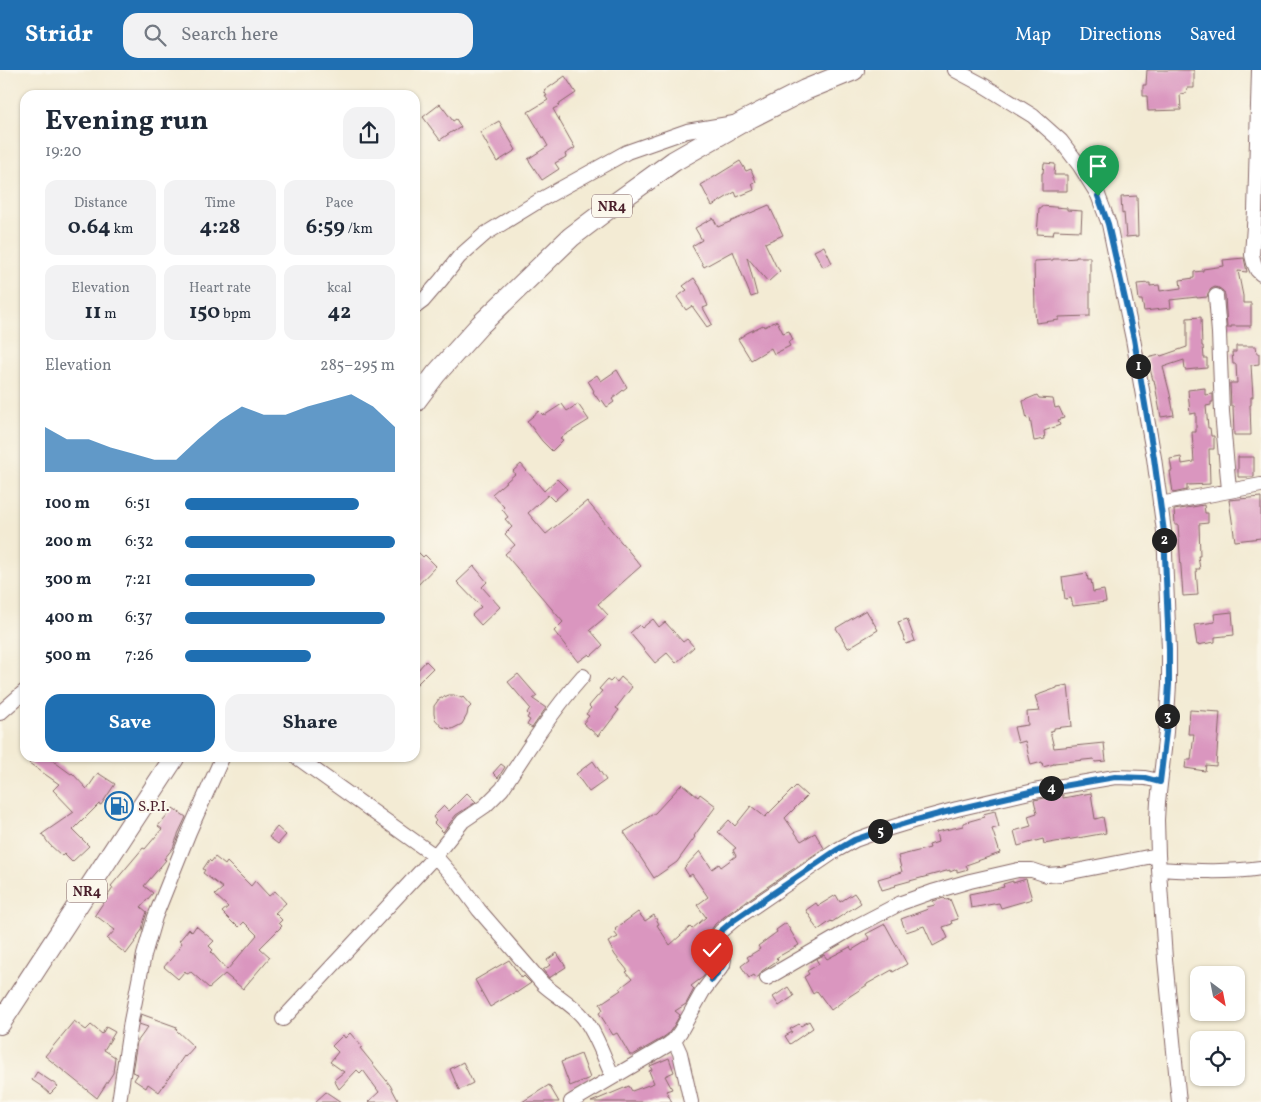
<!DOCTYPE html>
<html lang="en">
<head>
<meta charset="utf-8">
<style>
  :root { --surface:#fff; --page:#f2f2f3; --text:#1f2937; --muted:#747a83; --accent:#1f6fb2 }
  body { margin:0; font-family:Vollkorn,serif; background:var(--page); color:var(--text); height:100vh; display:flex; flex-direction:column; font-size:19px; white-space:nowrap }
  * { box-sizing:border-box; margin:0 }
  p { font-size:16px; color:var(--muted) }
  .icon { flex:none; width:28px; height:28px; fill:none; stroke:currentColor; stroke-width:2; stroke-linecap:round; stroke-linejoin:round }
  .map { position:relative; flex:1; overflow:hidden }
  .panel { position:absolute; left:20px; top:20px; width:400px; height:672px; display:flex; flex-direction:column; background:var(--surface); border-radius:15px; box-shadow:0 1px 4px #0004 }
  .panel>* { flex:none }
  .needle { width:32px; rotate:148deg }
  .buttons { position:absolute; left:1190px; top:896px; display:grid; gap:10px }
  .buttons a { display:grid; place-items:center; width:55px; height:55px; border-radius:10px; background:var(--surface); box-shadow:0 1px 4px #0004; font-size:25px }
  .pin { position:absolute; display:grid; place-items:center; width:42px; height:42px; color:#fff; margin:-51px -21px; border-radius:50% 50% 50% 0; rotate:-45deg; box-shadow:0 0 5px #0007 }
  .pin .icon { rotate:45deg }
  .km { position:absolute; width:25px; height:25px; margin:-12px; border-radius:50%; background:#222; color:#fff; font-size:14px; line-height:25px; text-align:center }
  .round { display:grid; place-items:center; flex:none; width:52px; height:52px; border-radius:15px; background:var(--page) }
  .summary { display:flex; align-items:center; justify-content:space-between; height:85px; padding:0 25px }
  h1 { font-size:28px; font-weight:700; line-height:38px }
  .metrics { display:grid; grid-template-columns:repeat(3,1fr); gap:8px; height:85px; padding:5px 25px }
  .metrics div { display:grid; align-content:center; border-radius:12px; background:var(--page); text-align:center }
  .metrics b { font-size:21px; font-weight:700 }
  .metrics small { font-size:14px; font-weight:400 }
  .metrics p { font-size:14px }
  .chart { height:140px; padding:10px 25px }
  .chart p { display:flex; justify-content:space-between }
  .chart svg { width:100%; height:90px; margin-top:5px; fill:var(--accent); opacity:.7 }
  .cta { display:flex; gap:10px; margin-top:auto; padding:10px 25px }
  .cta a { flex:1; height:58px; border-radius:15px; background:var(--accent); color:#fff; font-size:20px; font-weight:700; line-height:58px; text-align:center }
  .cta a+a { background:var(--page); color:var(--text) }
  ul { padding:0 25px; list-style:none; font-size:16px }
  li { display:grid; grid-template-columns:80px 60px 1fr; align-items:center; height:38px }
  li i { height:12px; border-radius:6px; background:var(--accent) }
  header { display:flex; align-items:center; gap:30px; box-sizing:border-box; height:70px; padding:0 25px; background:var(--accent); color:#fff }
  header strong { font-size:24px }
  nav { display:flex; gap:28px; margin-inline-start:auto; font-size:18px }
  .search { width:350px; height:45px; background:var(--page); display:flex; align-items:center; gap:12px; box-sizing:border-box; padding:0 18px; border-radius:15px; color:var(--muted); font-size:19px }
  .map>svg:first-child { display:block }
  .building { fill:#da96bf }
  .lines { fill:none; stroke-linecap:round; stroke-linejoin:round }
  .minor-casing { stroke:#856666; stroke-width:16 }
  .highway-casing { stroke:#856666; stroke-width:22 }
  .minor { stroke:#fff; stroke-width:14 }
  .highway { stroke:#fff; stroke-width:20 }
  .route-casing { stroke:#fff; stroke-width:10 }
  .route { stroke:#1f6fb2; stroke-width:6 }
  .labels { text-anchor:middle; stroke-width:4; stroke-linejoin:round; paint-order:stroke }
  .shield { fill:#fbf7ec; stroke:#7f6065; stroke-width:1 }
  .shield-label { font-size:14px; font-weight:bold; fill:#4a1f2b }
  .poi-label { font-size:15px; fill:#4a1f2b; stroke:#fbf7ec; text-anchor:start }
</style>
</head>
<body>
<header>
<strong>Stridr</strong>
<div class="search"><svg class="icon" aria-label="search" viewBox="0 0 24 24"><circle cx="10" cy="10" r="6"/><path d="M15 15l6 6"/></svg>Search here</div>
<nav><a>Map</a><a>Directions</a><a>Saved</a></nav>
</header>
<div class="map">
<svg width="1261" height="1032" viewBox="0 0 1261 1032">
  <rect width="100%" height="100%" fill="#fbf7ec"/>
  <filter id="ink" filterUnits="userSpaceOnUse"><feTurbulence type="fractalNoise" baseFrequency=".02" numOctaves="2"/><feDisplacementMap in="SourceGraphic" scale="10" xChannelSelector="R" yChannelSelector="G"/><feConvolveMatrix kernelMatrix="1 2 1 2 8 2 1 2 1" color-interpolation-filters="sRGB"/></filter>
  <filter id="wash" filterUnits="userSpaceOnUse"><feTurbulence type="fractalNoise" baseFrequency=".0096" numOctaves="4" result="noise"/><feDisplacementMap in="SourceGraphic" scale="20" xChannelSelector="R" yChannelSelector="G"/><feGaussianBlur stdDeviation="1.12" result="paint"/><feColorMatrix in="noise" values="0 0 0 0 0 0 0 0 0 0 0 0 0 0 0 0 0 1.4 0 .05"/><feComposite in="paint" operator="in"/></filter>
  <g filter="url(#wash)">
    <rect width="100%" height="100%" fill="#f3ebd4"/>
    <g id="blocks">
      <path class="building" d="M 1147,0 L 1194,0 L 1194,18 L 1187,18 L 1186,23 L 1180,24 L 1181,40 L 1148,41 L 1147,26 L 1143,26 L 1143,15 L 1146,15 Z
        M 565,6 L 576,23 L 558,35 L 559,36 L 553,39 L 575,78 L 565,84 L 566,87 L 555,93 L 559,99 L 542,110 L 528,89 L 548,76 L 528,42 L 548,30 L 545,26 L 547,26 L 544,21 Z
        M 440,34 L 453,51 L 456,49 L 461,57 L 453,62 L 453,61 L 440,70 L 423,47 Z
        M 499,51 L 516,80 L 497,92 L 480,62 Z
        M 740,91 L 746,101 L 751,99 L 756,112 L 752,113 L 754,120 L 737,127 L 735,122 L 712,136 L 701,115 Z
        M 1044,93 L 1055,94 L 1054,105 L 1067,105 L 1067,121 L 1042,121 L 1042,103 L 1043,103 Z
        M 1137,126 L 1138,166 L 1126,167 L 1124,143 L 1122,144 L 1121,127 Z
        M 769,135 L 783,165 L 765,173 L 776,196 L 780,201 L 768,212 L 747,187 L 757,225 L 751,227 L 733,181 L 704,197 L 692,176 L 702,170 L 695,158 L 713,148 L 718,157 Z
        M 1041,136 L 1067,138 L 1067,140 L 1082,141 L 1081,161 L 1054,160 L 1053,165 L 1037,164 L 1039,138 L 1041,138 Z
        M 824,176 L 832,193 L 823,197 L 814,181 Z
        M 1076,187 L 1090,187 L 1090,246 L 1059,247 L 1059,250 L 1036,253 L 1035,241 L 1034,191 L 1053,190 L 1053,189 L 1062,189 L 1076,188 Z
        M 1244,188 L 1247,202 L 1238,201 L 1243,226 L 1243,233 L 1251,233 L 1251,256 L 1231,256 L 1231,258 L 1227,258 L 1225,225 L 1223,221 L 1219,218 L 1215,217 L 1211,219 L 1208,223 L 1207,227 L 1197,228 L 1197,227 L 1170,230 L 1171,238 L 1144,241 L 1142,230 L 1139,230 L 1137,214 L 1150,213 L 1150,216 L 1159,215 L 1160,221 L 1181,218 L 1180,210 L 1194,208 L 1194,202 L 1203,201 L 1203,199 L 1224,196 L 1223,190 Z
        M 694,208 L 700,217 L 708,236 L 703,238 L 712,254 L 707,257 L 692,236 L 686,240 L 677,227 L 687,220 L 683,216 Z
        M 1201,247 L 1202,276 L 1203,276 L 1204,288 L 1207,288 L 1207,298 L 1185,300 L 1184,290 L 1163,297 L 1170,324 L 1174,345 L 1161,347 L 1154,310 L 1153,310 L 1147,288 L 1160,285 L 1161,286 L 1187,277 L 1187,248 Z
        M 777,251 L 783,263 L 789,261 L 793,270 L 788,272 L 790,276 L 774,284 L 771,278 L 751,290 L 738,269 L 747,263 L 763,255 L 764,257 Z
        M 1236,276 L 1256,276 L 1257,283 L 1259,283 L 1259,294 L 1251,295 L 1253,327 L 1251,327 L 1251,335 L 1250,335 L 1251,365 L 1234,365 L 1233,336 L 1231,336 L 1230,313 L 1237,313 L 1236,294 L 1233,294 L 1232,282 L 1236,282 Z
        M 617,300 L 627,317 L 612,329 L 614,332 L 607,337 L 602,330 L 600,332 L 593,322 L 594,321 L 588,311 L 597,305 L 601,311 Z
        M 1205,318 L 1205,325 L 1213,324 L 1213,332 L 1211,332 L 1211,335 L 1206,336 L 1208,358 L 1210,358 L 1211,366 L 1214,366 L 1214,379 L 1209,379 L 1210,414 L 1187,415 L 1187,420 L 1173,423 L 1170,401 L 1172,401 L 1170,389 L 1181,387 L 1182,394 L 1194,392 L 1192,362 L 1196,362 L 1196,343 L 1190,344 L 1188,320 Z
        M 1037,325 L 1039,328 L 1053,329 L 1055,338 L 1059,337 L 1064,348 L 1058,350 L 1060,355 L 1044,361 L 1045,369 L 1034,371 L 1030,348 L 1027,349 L 1023,331 Z
        M 562,334 L 567,341 L 578,334 L 589,350 L 560,368 L 563,370 L 552,381 L 542,371 L 527,351 L 539,341 L 543,345 L 544,343 L 545,345 Z
        M 1238,387 L 1254,387 L 1254,407 L 1238,407 Z
        M 521,394 L 544,421 L 557,409 L 567,419 L 554,431 L 548,425 L 528,443 L 546,464 L 587,431 L 641,496 L 598,534 L 608,545 L 590,560 L 603,575 L 591,586 L 589,584 L 578,592 L 554,561 L 563,552 L 505,484 L 515,475 L 505,464 L 512,457 L 505,449 L 508,447 L 502,439 L 504,437 L 492,424 L 515,404 L 513,401 Z
        M 1261,427 L 1261,468 L 1235,471 L 1229,430 Z
        M 1204,435 L 1205,443 L 1208,443 L 1208,453 L 1199,454 L 1200,486 L 1198,486 L 1200,499 L 1196,499 L 1198,525 L 1183,526 L 1178,455 L 1175,455 L 1174,440 Z
        M 415,479 L 423,487 L 425,485 L 436,496 L 415,518 Z
        M 474,496 L 487,512 L 482,517 L 500,537 L 481,555 L 472,545 L 481,537 L 457,512 Z
        M 1087,503 L 1088,510 L 1091,510 L 1093,522 L 1104,520 L 1106,532 L 1073,536 L 1071,528 L 1065,529 L 1062,507 Z
        M 866,540 L 878,560 L 848,578 L 836,558 Z
        M 1232,542 L 1234,565 L 1215,567 L 1215,572 L 1197,575 L 1194,555 L 1215,552 L 1214,544 Z
        M 653,549 L 659,557 L 665,552 L 683,572 L 687,569 L 694,577 L 676,593 L 667,583 L 655,593 L 630,563 L 639,555 L 642,558 Z
        M 907,549 L 915,571 L 906,574 L 898,552 Z
        M 426,591 L 433,598 L 415,616 L 415,603 Z
        M 518,604 L 537,626 L 533,629 L 546,638 L 532,658 L 527,655 L 530,650 L 527,648 L 529,645 L 527,643 L 530,638 L 508,612 Z
        M 621,607 L 632,617 L 616,638 L 619,640 L 603,661 L 602,660 L 598,666 L 583,653 L 589,646 L 586,644 L 591,638 L 589,636 L 602,621 L 599,619 L 607,610 L 610,612 L 613,609 L 617,612 Z
        M 1068,615 L 1072,656 L 1054,658 L 1054,660 L 1050,661 L 1054,678 L 1104,673 L 1106,691 L 1095,692 L 1094,689 L 1054,693 L 1054,694 L 1043,697 L 1042,692 L 1031,695 L 1025,671 L 1018,673 L 1014,657 L 1028,655 L 1027,642 L 1040,641 L 1035,626 L 1057,618 L 1057,617 Z
        M 449,625 L 454,625 L 462,628 L 463,627 L 471,636 L 468,639 L 467,645 L 462,654 L 452,659 L 442,657 L 435,649 L 434,644 L 434,636 L 439,629 Z
        M 1190,640 L 1220,642 L 1216,696 L 1206,695 L 1205,701 L 1185,698 L 1186,690 L 1191,690 L 1194,664 L 1188,664 Z
        M 33,688 L 49,688 L 71,704 L 72,703 L 87,719 L 98,703 L 115,714 L 101,735 L 99,734 L 73,760 L 89,776 L 72,792 L 64,784 L 62,786 L 49,774 L 42,764 L 74,742 L 53,720 L 59,714 L 29,693 Z
        M 593,691 L 606,710 L 589,722 L 576,704 Z
        M 501,694 L 505,697 L 498,708 L 493,703 Z
        M 682,714 L 698,727 L 700,724 L 716,736 L 694,766 L 695,767 L 677,792 L 654,808 L 624,762 L 655,743 Z
        M 796,716 L 807,726 L 785,748 L 801,771 L 815,763 L 824,778 L 729,843 L 715,854 L 710,862 L 708,868 L 704,871 L 709,877 L 715,891 L 703,907 L 691,916 L 694,919 L 686,934 L 675,941 L 680,945 L 673,957 L 668,964 L 661,969 L 633,985 L 630,985 L 617,963 L 613,965 L 599,943 L 603,940 L 600,934 L 621,920 L 620,918 L 632,909 L 626,902 L 628,901 L 615,885 L 608,872 L 618,867 L 614,862 L 616,860 L 615,859 L 638,842 L 645,851 L 654,845 L 659,854 L 657,855 L 670,875 L 690,857 L 692,859 L 706,847 L 697,835 L 708,827 L 692,804 L 689,806 L 684,798 L 700,781 L 712,799 L 719,794 L 721,797 L 736,786 L 733,780 L 736,778 L 718,762 L 729,750 L 735,756 L 751,736 L 765,747 Z
        M 467,723 L 476,732 L 456,745 L 443,762 L 434,753 L 436,751 L 433,747 L 444,736 L 449,741 Z
        M 1091,723 L 1095,749 L 1103,747 L 1106,763 L 1044,774 L 1043,769 L 1018,776 L 1014,761 L 1031,756 L 1028,746 L 1037,743 L 1034,730 L 1063,725 L 1063,728 Z
        M 173,738 L 186,747 L 178,764 L 178,765 L 173,778 L 164,789 L 166,790 L 144,816 L 153,823 L 141,837 L 147,842 L 144,851 L 142,860 L 137,867 L 138,868 L 126,884 L 107,869 L 115,860 L 95,845 L 113,818 L 111,816 L 143,778 L 145,779 L 162,759 L 158,756 Z
        M 995,741 L 999,757 L 992,759 L 1000,783 L 966,795 L 968,799 L 957,802 L 957,799 L 950,802 L 950,800 L 895,815 L 896,816 L 882,820 L 878,809 L 902,802 L 898,786 L 930,778 L 929,775 L 938,772 L 936,762 L 963,756 L 963,753 L 984,747 L 983,744 Z
        M 277,757 L 286,765 L 278,774 L 269,767 Z
        M 215,787 L 225,795 L 227,792 L 251,816 L 255,811 L 269,826 L 275,821 L 286,833 L 275,843 L 282,850 L 279,853 L 282,856 L 260,878 L 270,887 L 243,919 L 225,904 L 209,918 L 191,902 L 187,904 L 185,901 L 178,909 L 164,897 L 180,878 L 179,877 L 182,873 L 179,871 L 189,859 L 192,862 L 196,856 L 214,871 L 209,876 L 213,880 L 211,882 L 227,900 L 257,865 L 244,852 L 239,857 L 235,853 L 234,854 L 222,842 L 228,837 L 215,825 L 223,818 L 203,803 L 205,800 L 203,799 L 209,790 L 211,792 Z
        M 1026,809 L 1032,829 L 1001,838 L 999,833 L 971,838 L 969,824 L 1004,817 L 1003,814 L 1013,811 L 1013,813 Z
        M 854,823 L 861,833 L 832,852 L 831,851 L 818,860 L 812,852 L 813,851 L 806,840 L 816,833 L 818,836 L 836,825 L 840,832 Z
        M 944,828 L 946,830 L 950,829 L 958,849 L 951,851 L 952,854 L 943,857 L 948,868 L 933,876 L 924,856 L 906,862 L 901,849 L 928,839 L 927,837 L 935,835 L 933,831 Z
        M 786,853 L 799,875 L 776,888 L 778,890 L 762,901 L 759,906 L 756,908 L 754,905 L 749,908 L 741,896 L 749,890 L 747,887 L 760,879 L 758,876 L 777,862 L 776,860 Z
        M 885,854 L 907,894 L 893,902 L 892,900 L 867,914 L 867,915 L 850,926 L 831,940 L 817,921 L 813,924 L 804,907 L 809,904 L 807,901 L 819,894 L 816,889 L 824,885 L 827,889 L 850,877 L 852,880 L 870,869 L 866,864 Z
        M 557,883 L 566,897 L 549,908 L 543,900 L 550,895 L 547,890 Z
        M 509,890 L 522,908 L 524,906 L 531,913 L 516,923 L 515,922 L 490,937 L 475,910 Z
        M 788,917 L 794,926 L 779,936 L 773,927 Z
        M 141,944 L 177,957 L 176,960 L 194,977 L 185,987 L 184,986 L 159,1022 L 148,1014 L 146,1018 L 134,1010 L 138,1004 L 132,1002 L 137,972 L 148,957 L 139,954 Z
        M 74,951 L 86,960 L 91,955 L 102,964 L 106,957 L 115,962 L 104,980 L 115,987 L 113,1003 L 97,1028 L 45,986 Z
        M 809,951 L 813,958 L 790,974 L 785,966 L 792,962 L 790,959 L 799,954 L 801,956 Z
        M 350,963 L 362,977 L 360,978 L 390,1015 L 399,1032 L 368,1032 L 379,1022 L 363,1000 L 360,1003 L 357,1000 L 339,1019 L 334,1010 L 344,1002 L 330,992 L 338,982 L 332,976 L 343,965 L 345,968 Z
        M 581,984 L 590,1008 L 570,1016 L 561,992 Z
        M 669,988 L 674,1002 L 665,1006 L 672,1019 L 666,1021 L 672,1032 L 591,1032 L 629,1016 L 632,1021 L 654,1013 L 649,1001 L 652,1000 L 650,996 Z
        M 463,992 L 473,1013 L 459,1020 L 450,999 Z
        M 37,1002 L 58,1016 L 50,1024 L 41,1016 L 32,1010 Z
        M 549,1015 L 559,1032 L 522,1032 Z
        M 326,1022 L 341,1032 L 315,1032 Z"/>
    </g>
  </g>
  <g filter="url(#ink)">
    <use href="#blocks" fill-opacity="0" stroke="#856666" stroke-width="1"/>
    <g class="lines">
      <defs>
        <path id="minor" d="M 955,0 L 983,15 L 1033,46 L 1061,71 L 1080,96 L 1098,125 L 1109,154 L 1121,212 L 1133,269 L 1154,388 L 1164,461 L 1169,579 L 1169,614 L 1166,662 L 1158,732 L 1157,750 L 1158,785 L 1165,889 L 1179,1032
          M 1259,0 L 1255,141 L 1252,185 L 1254,193 L 1257,200 L 1261,204
          M 1216,226 L 1219,263 L 1222,342 L 1229,420
          M 415,237 L 423,231 L 441,210 L 459,187 L 485,164 L 542,129 L 627,82 L 687,61 L 734,53
          M 1160,434 L 1261,415
          M 0,643 L 25,621
          M 298,688 L 435,786 L 459,813 L 479,840 L 543,914 C 555,925 572,934 583,947 C 596,963 604,988 613,1007
          M 1159,799 C 1193,801 1227,803 1261,798
          M 767,908 L 853,858 L 901,833 L 932,822 L 970,811 L 1018,800 L 1032,800 L 1047,805 L 1061,804 L 1158,785
          M 283,949 L 435,786 L 463,751 L 485,736 L 502,719 C 527,680 552,641 583,606
          M 674,970 L 680,983 L 691,1032
          M 119,1032 L 131,951 L 144,885 L 155,847 L 189,762 L 222,688
          M 571,1032 L 666,976 L 674,970 L 680,962 L 703,921 L 723,895 L 724,889 L 717,874 L 717,867 L 721,861 L 734,850 L 778,820 L 837,780 L 855,770 L 880,761 L 913,751 L 957,739 L 1034,721 L 1115,707 L 1145,708 L 1160,711"/>
        <path id="highway" d="M 415,332 L 436,304 L 480,255 L 571,167 L 616,133 L 674,91 L 744,51 L 805,20 L 854,0
          M 0,954 L 174,688"/>
      </defs>
      <use href="#minor" class="minor-casing"/>
      <use href="#highway" class="highway-casing"/>
      <use href="#minor" class="minor"/>
      <use href="#highway" class="highway"/>
    </g>
  </g>
  <g class="lines" filter="url(#ink)">
    <defs>
      <path id="route" d="M 712,910 L 723,895 L 724,890 L 717,874 L 717,867 L 721,861 L 734,850 L 778,820 L 837,780 L 854,770 L 880,761 L 913,751 L 957,739 L 1034,721 L 1115,707 L 1145,708 L 1160,712 L 1166,662 L 1169,614 L 1169,579 L 1164,462 L 1154,388 L 1134,269 L 1108,154 L 1098,126"/>
    </defs>
    <use href="#route" class="route-casing"/>
    <use href="#route" class="route"/>
  </g>
  <defs>
    <symbol id="fuel-ring" viewBox="-11 -11 22 22"><circle r="9.5" fill="#fbf7ec" stroke="#1f6fb2" stroke-width="1.5"/><path d="M-5.5-6h7V0h2V4h1.3V-2.5L3-4.5l.8-.8L6-3V5H2.5V1h-1V6h-7ZM-4.2-4.7v3.2H.2V-4.7Z" fill="#1f6fb2"/></symbol>
  </defs>
  <g fill-rule="evenodd">
    <use href="#fuel-ring" x="103" y="720" width="32" height="32"/>
  </g>
  <g class="labels">
    <g class="shield">
      <rect x="592" y="124.5" width="40" height="23" rx="4"/>
      <rect x="67" y="809.5" width="40" height="23" rx="4"/>
    </g>
    <g class="shield-label">
      <text x="612" y="141">NR4</text>
      <text x="87" y="826">NR4</text>
    </g>
    <g class="poi-label">
      <text x="138" y="741">S.P.I.</text>
    </g>
  </g>
</svg>
<div class="buttons">
<a><svg class="needle" viewBox="-14 -14 28 28"><path d="M0-13l5 13h-10z" fill="#e53935"/><path d="M0 13l5-13h-10z" fill="#747a83"/></svg></a>
<a><svg class="icon" aria-label="locate" viewBox="0 0 24 24"><circle cx="12" cy="12" r="6"/><path d="M12 2v4M12 18v4M2 12h4M18 12h4"/></svg></a>
</div>
<div class="pin" style="left:1098px;top:126px;background:#1e9e55"><svg class="icon" aria-label="arrive" viewBox="0 0 24 24"><path d="M6 21V4h12l-3 4 3 4H6"/></svg></div>
<div class="pin" style="left:712px;top:910px;background:#d93025"><svg class="icon" aria-label="check" viewBox="0 0 24 24"><path d="M5 12l5 5 9-10"/></svg></div>
<b class="km" style="left:1138px;top:296px">1</b>
<b class="km" style="left:1164px;top:470px">2</b>
<b class="km" style="left:1167px;top:646px">3</b>
<b class="km" style="left:1051px;top:718px">4</b>
<b class="km" style="left:880px;top:761px">5</b>
<section class="panel">
<div class="summary"><div><h1>Evening run</h1><p>19:20</p></div><a class="round"><svg class="icon" aria-label="share" viewBox="0 0 24 24"><path d="M12 15V3M7 8l5-5 5 5M5 13v7h14v-7"/></svg></a></div>
<div class="metrics">
<div><p>Distance</p><b>0.64<small> km</small></b></div>
<div><p>Time</p><b>4:28</b></div>
<div><p>Pace</p><b>6:59<small> /km</small></b></div>
</div>
<div class="metrics">
<div><p>Elevation</p><b>11<small> m</small></b></div>
<div><p>Heart rate</p><b>150<small> bpm</small></b></div>
<div><p>kcal</p><b>42</b></div>
</div>
<div class="chart"><p><span>Elevation</span>285–295 m</p>
<svg viewBox="0 0 160 44" preserveAspectRatio="none"><path d="M0 44V22L10 28L20 28L30 32L40 35L50 38L60 38L70 28L80 19L90 12L100 16L110 16L120 12L130 9L140 6L150 12L160 22V44z"/></svg>
</div>
<ul>
<li><b>100 m</b>6:51<i style="width:83%"></i></li>
<li><b>200 m</b>6:32<i style="width:100%"></i></li>
<li><b>300 m</b>7:21<i style="width:62%"></i></li>
<li><b>400 m</b>6:37<i style="width:95%"></i></li>
<li><b>500 m</b>7:26<i style="width:60%"></i></li>
</ul>
<div class="cta"><a>Save</a><a>Share</a></div>
</section>
</div>
</body>
</html>
